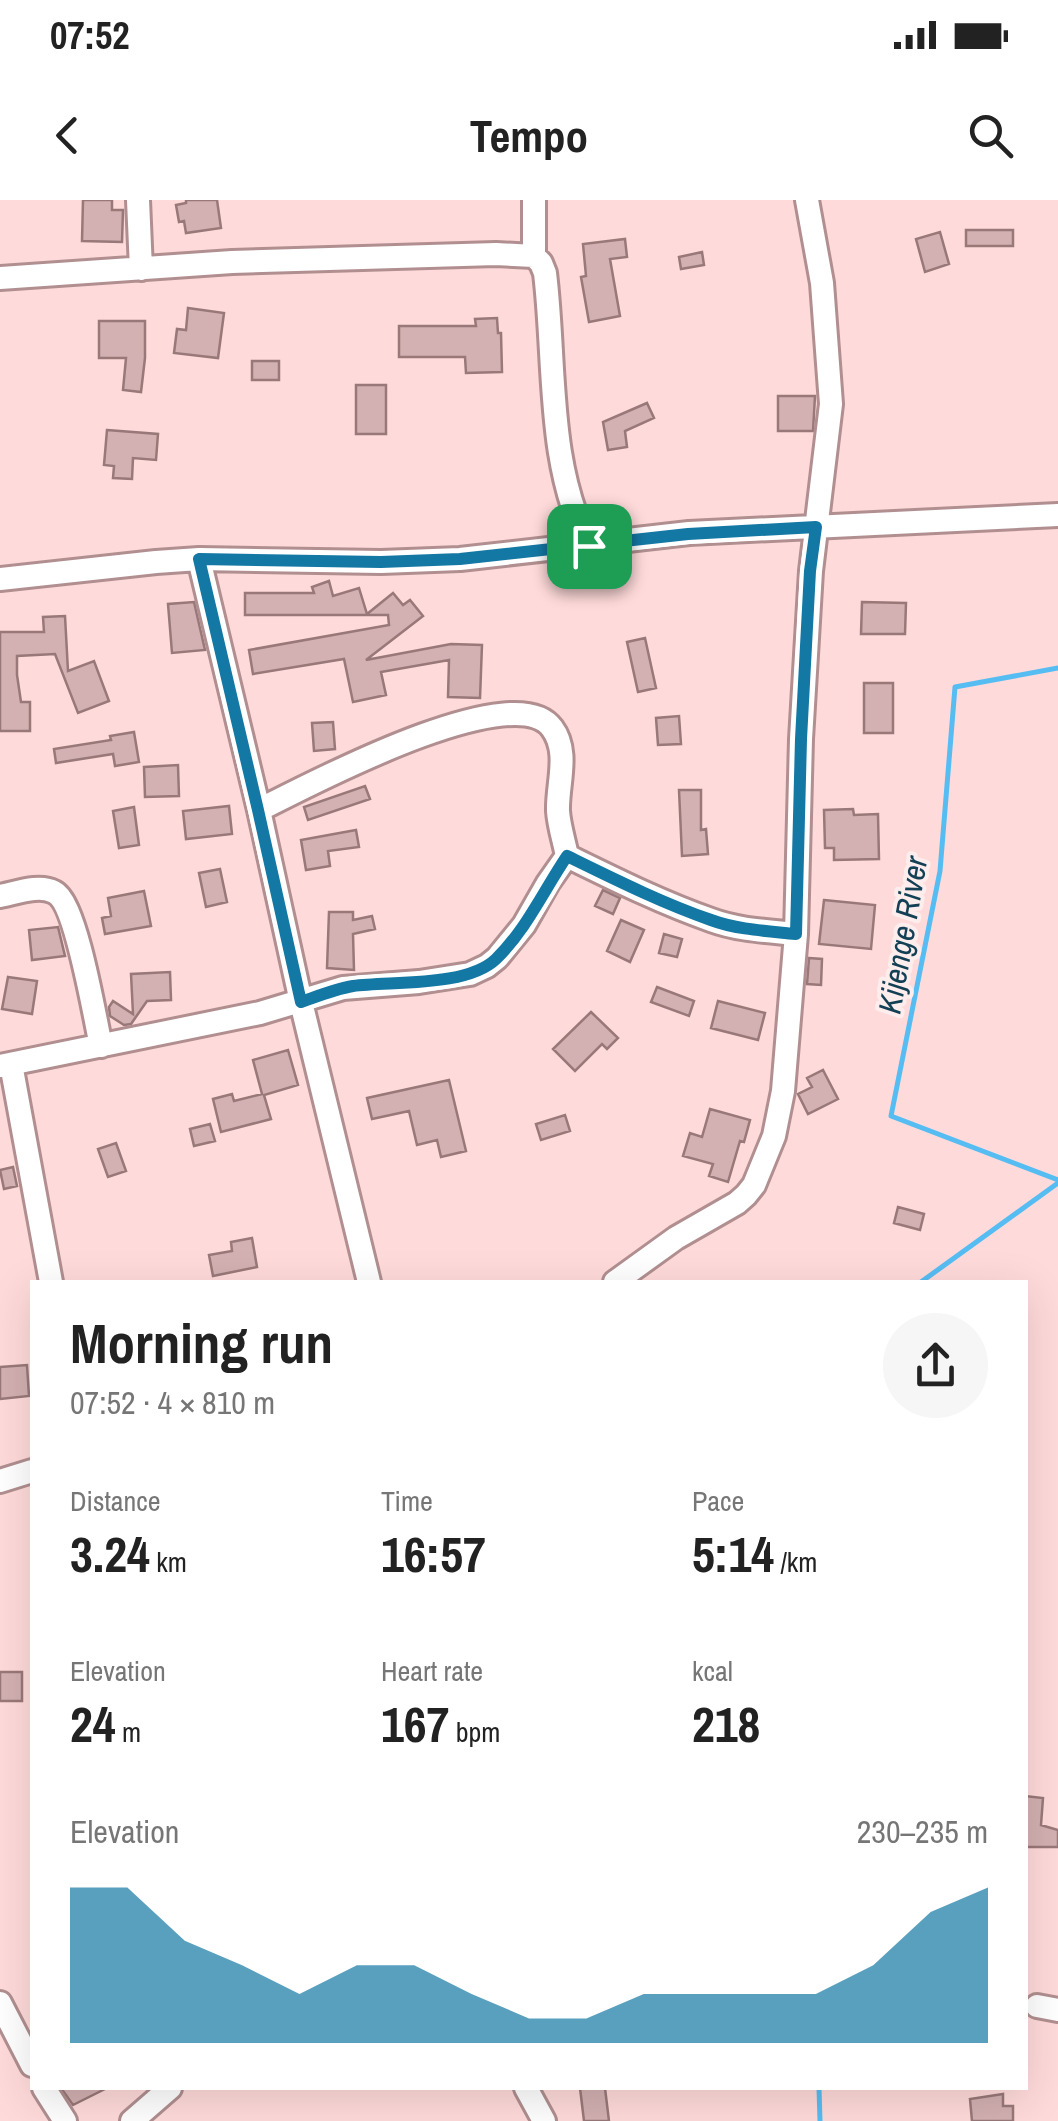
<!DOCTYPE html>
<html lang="en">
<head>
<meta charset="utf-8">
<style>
  :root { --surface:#fff; --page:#f6f6f6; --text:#222; --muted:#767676; --accent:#1478a4 }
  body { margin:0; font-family:"Archivo Narrow",sans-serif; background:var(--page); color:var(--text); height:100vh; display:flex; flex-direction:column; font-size:38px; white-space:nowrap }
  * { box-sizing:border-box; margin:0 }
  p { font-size:32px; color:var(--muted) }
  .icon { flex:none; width:55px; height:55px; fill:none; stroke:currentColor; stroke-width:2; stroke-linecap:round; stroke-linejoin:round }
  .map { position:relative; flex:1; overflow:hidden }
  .sheet { position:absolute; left:30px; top:1080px; width:998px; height:810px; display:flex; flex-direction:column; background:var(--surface); border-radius:0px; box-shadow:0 10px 40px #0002 }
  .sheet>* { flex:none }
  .pin { position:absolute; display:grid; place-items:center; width:85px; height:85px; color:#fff; margin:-42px; border-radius:20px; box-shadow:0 5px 15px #0006 }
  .round { display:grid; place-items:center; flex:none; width:105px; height:105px; border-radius:52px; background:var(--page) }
  .head { display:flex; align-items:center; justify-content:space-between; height:170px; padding:0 40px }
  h1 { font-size:55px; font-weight:800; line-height:75px }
  .stats { display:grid; grid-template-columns:repeat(3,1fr); gap:15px; height:170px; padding:10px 40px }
  .stats div { display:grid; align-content:center }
  .stats b { font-size:50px; font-weight:800 }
  .stats small { font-size:28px; font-weight:400 }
  .stats p { font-size:28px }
  .chart { height:280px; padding:20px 40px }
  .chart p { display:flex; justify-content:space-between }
  .chart svg { width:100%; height:180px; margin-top:10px; fill:var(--accent); opacity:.7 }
  .status { display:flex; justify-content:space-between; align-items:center; height:70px; padding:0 50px; background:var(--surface); direction:ltr }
  .status svg { height:28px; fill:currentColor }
  header { display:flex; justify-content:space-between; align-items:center; height:130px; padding:0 40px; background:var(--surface); font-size:45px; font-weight:800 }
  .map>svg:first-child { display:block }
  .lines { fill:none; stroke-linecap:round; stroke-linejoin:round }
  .stream { stroke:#56bdf3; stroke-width:5 }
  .building { fill:#d3b0b1; stroke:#997879; stroke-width:2.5 }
  .minor-casing { stroke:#b18f90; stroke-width:28 }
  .minor { stroke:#fff; stroke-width:22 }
  .route-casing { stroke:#fff; stroke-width:20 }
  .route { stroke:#1478a4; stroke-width:12 }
  .labels { text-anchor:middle; stroke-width:8; stroke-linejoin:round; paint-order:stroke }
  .water-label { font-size:32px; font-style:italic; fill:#144056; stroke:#fdeded }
</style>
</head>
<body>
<div class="status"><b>07:52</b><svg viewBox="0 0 49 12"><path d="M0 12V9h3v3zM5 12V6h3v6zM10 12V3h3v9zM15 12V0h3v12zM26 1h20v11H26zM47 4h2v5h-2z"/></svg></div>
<header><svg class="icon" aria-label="back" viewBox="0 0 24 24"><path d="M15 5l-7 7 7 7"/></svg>Tempo<svg class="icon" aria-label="search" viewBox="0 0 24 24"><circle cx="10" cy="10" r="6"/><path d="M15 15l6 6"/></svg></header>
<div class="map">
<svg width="1058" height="1921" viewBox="0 0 1058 1921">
  <rect width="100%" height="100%" fill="#ffdada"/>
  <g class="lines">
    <path class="stream" d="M 1058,468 L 955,487 L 940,671 L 891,916 L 1058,980
      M 921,1082 L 1058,983
      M 819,1888 L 820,1921"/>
  </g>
  <path class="building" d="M 83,0 L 112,0 L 112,10 L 123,10 L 122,42 L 82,41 Z
    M 186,0 L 217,0 L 221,28 L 186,33 L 184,21 L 179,22 L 176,5 L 186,3 Z
    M 966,30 L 1013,30 L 1013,46 L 966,46 Z
    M 940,32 L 949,64 L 925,72 L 916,39 Z
    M 625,39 L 627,57 L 610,59 L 620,116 L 589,122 L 581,77 L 586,76 L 583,44 Z
    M 702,52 L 704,65 L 681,69 L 679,57 Z
    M 188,108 L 224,113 L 218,158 L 174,153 L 177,129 L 186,130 Z
    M 497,118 L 498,133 L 501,133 L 502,172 L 466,173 L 465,157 L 399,157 L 399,126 L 476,126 L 475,119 Z
    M 99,121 L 145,121 L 145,158 L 141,192 L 123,190 L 126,158 L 99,158 Z
    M 252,161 L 279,161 L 279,180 L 252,180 Z
    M 356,185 L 386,185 L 386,234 L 356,234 Z
    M 778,196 L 815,196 L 813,231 L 778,231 Z
    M 647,203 L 654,218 L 625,231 L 627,247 L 608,250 L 603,222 Z
    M 107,230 L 158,234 L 156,260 L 133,258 L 132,279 L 113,278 L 114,266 L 104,265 Z
    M 329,381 L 333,396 L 359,388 L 367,414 L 393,393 L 403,405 L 410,400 L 423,416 L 366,460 L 451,444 L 482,445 L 480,498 L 448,497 L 449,460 L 381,472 L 386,495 L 353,502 L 344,459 L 253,474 L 249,450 L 389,425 L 388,415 L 245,415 L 245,393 L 314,393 L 312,387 Z
    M 194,402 L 205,450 L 172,453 L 168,404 Z
    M 862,402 L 906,403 L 905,434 L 861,434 Z
    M 65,416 L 68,471 L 94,461 L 109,501 L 78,513 L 55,454 L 17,456 L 17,475 L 21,502 L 30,502 L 30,531 L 0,531 L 0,432 L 44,432 L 43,417 Z
    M 645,438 L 656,488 L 638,492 L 627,442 Z
    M 864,483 L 893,483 L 893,533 L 864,533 Z
    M 679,516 L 681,544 L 658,545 L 656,518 Z
    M 333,522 L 335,549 L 314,551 L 312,523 Z
    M 134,532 L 139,562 L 115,566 L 113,554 L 56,563 L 54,549 L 111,540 L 110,536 Z
    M 178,565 L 179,596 L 145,597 L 144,567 Z
    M 365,586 L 370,599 L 308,620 L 304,607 Z
    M 679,590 L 701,590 L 701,630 L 706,629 L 708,654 L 682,656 Z
    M 229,606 L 232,634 L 186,639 L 183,611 Z
    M 134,607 L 139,645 L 119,648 L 113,611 Z
    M 853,609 L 854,615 L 878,614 L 879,659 L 834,660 L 834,648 L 825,648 L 824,610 Z
    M 356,630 L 359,647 L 328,651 L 330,666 L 306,670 L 301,640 Z
    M 220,669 L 227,702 L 206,707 L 199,673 Z
    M 603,690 L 620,698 L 613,714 L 595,706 Z
    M 144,691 L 151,726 L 105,734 L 102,718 L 111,716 L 108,698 Z
    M 824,700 L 875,705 L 871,749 L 819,744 Z
    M 329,712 L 353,712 L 353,720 L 372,716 L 375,729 L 353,734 L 354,770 L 327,768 Z
    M 621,720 L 644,730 L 630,762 L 607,751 Z
    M 58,727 L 65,756 L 32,760 L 29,730 Z
    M 664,734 L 682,739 L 677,757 L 659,753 Z
    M 809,758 L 822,759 L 821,785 L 807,784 Z
    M 170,772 L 171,800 L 147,801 L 131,824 L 124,825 L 110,816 L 109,807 L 113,801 L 133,814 L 131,774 Z
    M 8,777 L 37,781 L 32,814 L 2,809 Z
    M 657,787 L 694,801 L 689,816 L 651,802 Z
    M 718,801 L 765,813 L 758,840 L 711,828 Z
    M 591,812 L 618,838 L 607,849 L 602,844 L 575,871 L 553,849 Z
    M 288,850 L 298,885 L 264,895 L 271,919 L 221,932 L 213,899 L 232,894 L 234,901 L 262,894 L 253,860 Z
    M 823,870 L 838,899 L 808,914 L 798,894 L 812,887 L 807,878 Z
    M 449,880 L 466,951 L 441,957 L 437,940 L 417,945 L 409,911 L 372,919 L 367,898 Z
    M 710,909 L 750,920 L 744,942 L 740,941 L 728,982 L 709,976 L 713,964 L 683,956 L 690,933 L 702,937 Z
    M 565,915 L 570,931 L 541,940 L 536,924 Z
    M 210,924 L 215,941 L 194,946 L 190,929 Z
    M 116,943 L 126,971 L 108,977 L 98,949 Z
    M 13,967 L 17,986 L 4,989 L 0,970 Z
    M 898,1007 L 924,1014 L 920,1030 L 894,1023 Z
    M 252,1038 L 257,1067 L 213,1076 L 209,1055 L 232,1051 L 231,1042 Z
    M 27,1165 L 29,1196 L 0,1199 L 0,1167 Z
    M 0,1472 L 22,1472 L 22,1501 L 0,1501 Z
    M 1025,1596 L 1043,1598 L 1041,1625 L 1058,1630 L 1058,1647 L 1025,1647 Z
    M 61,1888 L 107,1888 L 73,1905 Z
    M 580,1888 L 605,1888 L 609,1921 L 584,1921 Z
    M 1003,1894 L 1003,1906 L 1013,1906 L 1013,1921 L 972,1921 L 970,1899 Z"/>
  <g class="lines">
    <defs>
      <path id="minor" d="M 138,0 L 141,69
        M 534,56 L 534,0
        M 0,78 L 232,62 L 496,54 L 534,56 L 541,63 L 545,73 C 556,164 546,262 589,346
        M 199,359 L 259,610 L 301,802 L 369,1082
        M 0,379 L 156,362 L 199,359 L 381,362 L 460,359 L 689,333 L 1058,315
        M 259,610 C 305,587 514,475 552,528 C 570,552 557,584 558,611 C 559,626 564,641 567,656 C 614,679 662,703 711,720 C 738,730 767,731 796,734
        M 0,696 C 16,693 39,684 54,692 C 76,702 95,819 101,846
        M 11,864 L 51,1082
        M 0,866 L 260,813 L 343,788 L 419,782 L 470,774 L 487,766 L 497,758 L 524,725 L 548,683 L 567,656
        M 615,1082 L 676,1038 L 737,1003 L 746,995 L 754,985 L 774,936 L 783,891 L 796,734 L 801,539 L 811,371 L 831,204 L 822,83 L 807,0
        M 0,1281 L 32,1271
        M 0,1803 L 32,1865
        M 1037,1806 L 1058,1810
        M 44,1888 L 65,1921
        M 526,1888 L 544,1921
        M 132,1921 L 170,1888"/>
    </defs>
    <use href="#minor" class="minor-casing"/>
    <use href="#minor" class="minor"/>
  </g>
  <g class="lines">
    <defs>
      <path id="route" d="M 816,327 L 810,371 L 801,539 L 796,734 C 768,731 738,730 711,720 C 662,703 614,679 567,656 C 544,690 526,730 496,759 C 467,787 393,781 353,786 C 335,789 318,796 301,802 L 258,610 L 199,359 L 381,362 L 460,359 L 688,334 Z"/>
    </defs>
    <use href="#route" class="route-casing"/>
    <use href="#route" class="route"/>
  </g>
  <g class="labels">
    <g class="water-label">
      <text transform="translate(903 735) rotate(-80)" y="11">Kijenge River</text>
    </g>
  </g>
</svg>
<div class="pin" style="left:589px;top:346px;background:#1e9e55"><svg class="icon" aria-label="arrive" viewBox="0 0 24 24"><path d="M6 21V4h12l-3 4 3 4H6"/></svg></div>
<section class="sheet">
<div class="head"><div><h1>Morning run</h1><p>07:52 · 4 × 810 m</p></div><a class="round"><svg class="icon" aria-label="share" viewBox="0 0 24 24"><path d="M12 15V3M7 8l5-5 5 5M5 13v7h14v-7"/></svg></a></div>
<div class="stats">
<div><p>Distance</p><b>3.24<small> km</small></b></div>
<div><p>Time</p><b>16:57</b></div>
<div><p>Pace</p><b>5:14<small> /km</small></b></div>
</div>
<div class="stats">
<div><p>Elevation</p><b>24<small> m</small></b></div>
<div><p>Heart rate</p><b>167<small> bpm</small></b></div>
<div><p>kcal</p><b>218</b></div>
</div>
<div class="chart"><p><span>Elevation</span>230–235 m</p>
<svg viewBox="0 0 160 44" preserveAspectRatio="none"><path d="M0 44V6L10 6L20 19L30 25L40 32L50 25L60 25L70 32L80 38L90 38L100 32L110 32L120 32L130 32L140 25L150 12L160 6V44z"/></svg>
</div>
</section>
</div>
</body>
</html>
